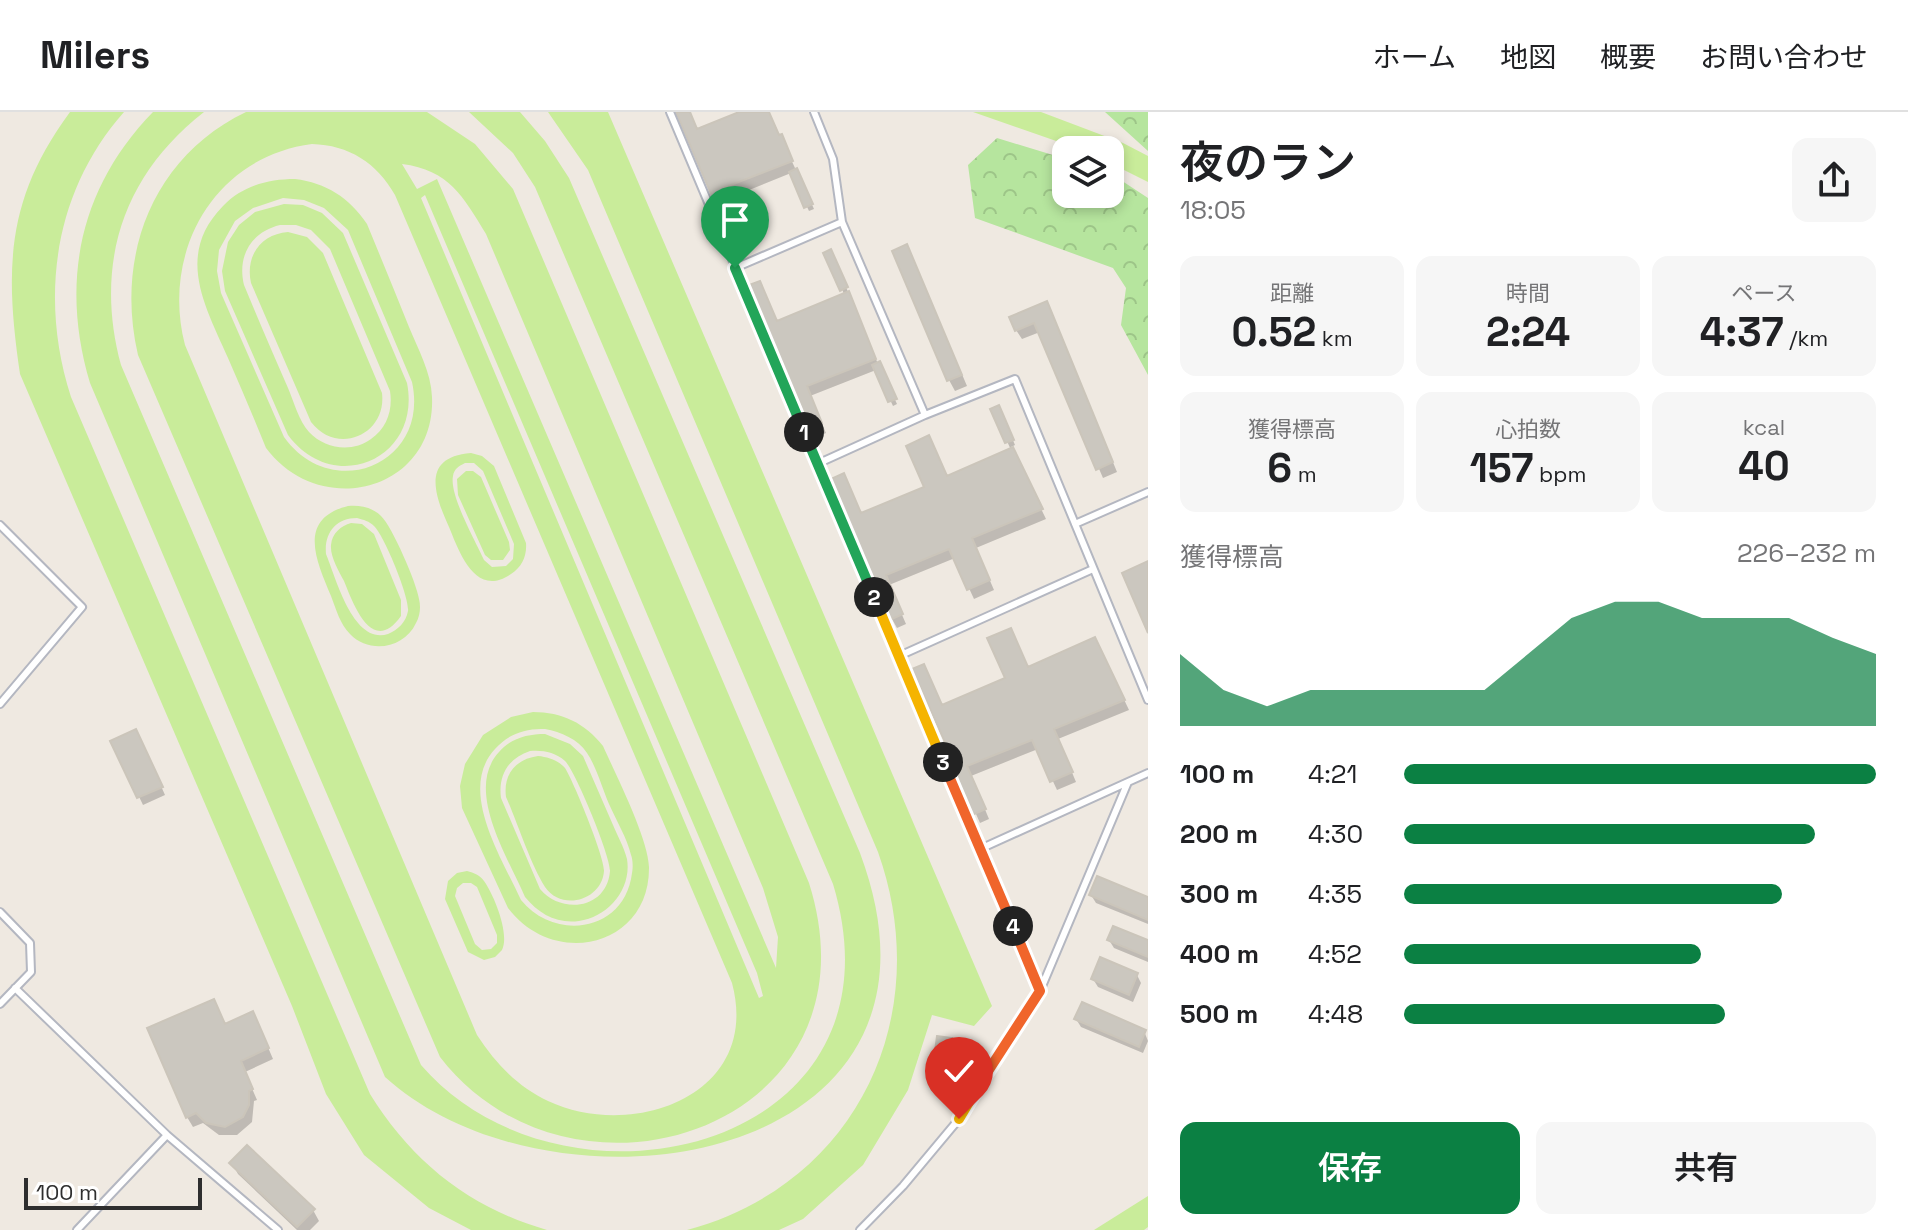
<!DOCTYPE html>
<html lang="ja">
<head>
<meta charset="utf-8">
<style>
  :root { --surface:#fff; --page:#f6f6f6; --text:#202124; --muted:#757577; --line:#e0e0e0; --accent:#0b8043 }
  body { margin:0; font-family:"Space Grotesk","Noto Sans JP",sans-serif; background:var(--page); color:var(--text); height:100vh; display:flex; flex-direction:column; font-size:30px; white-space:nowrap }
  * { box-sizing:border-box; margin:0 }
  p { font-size:26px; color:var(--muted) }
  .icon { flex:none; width:44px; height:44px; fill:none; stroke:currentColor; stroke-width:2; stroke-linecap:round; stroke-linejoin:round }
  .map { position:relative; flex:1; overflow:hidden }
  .sheet { display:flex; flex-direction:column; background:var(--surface); width:760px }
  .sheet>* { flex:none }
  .tools { position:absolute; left:1052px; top:24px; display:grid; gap:16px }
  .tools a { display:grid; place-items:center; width:72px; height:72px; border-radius:16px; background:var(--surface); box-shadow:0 4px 12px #0003; font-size:40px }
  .scale { position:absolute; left:24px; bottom:20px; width:178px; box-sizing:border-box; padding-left:8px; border:4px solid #2e2e2e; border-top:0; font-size:22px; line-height:28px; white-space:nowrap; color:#2e2e2e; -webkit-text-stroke:6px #fff; paint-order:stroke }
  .pin { position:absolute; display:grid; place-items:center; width:68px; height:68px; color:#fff; margin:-82px -34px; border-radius:50% 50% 50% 0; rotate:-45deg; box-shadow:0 0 8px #0007 }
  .pin .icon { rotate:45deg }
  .km { position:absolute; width:40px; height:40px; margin:-20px; border-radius:50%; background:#222; color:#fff; font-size:22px; line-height:40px; text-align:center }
  .round { display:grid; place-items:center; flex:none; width:84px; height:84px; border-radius:16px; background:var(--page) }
  .summary { display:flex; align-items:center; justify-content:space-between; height:136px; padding:0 32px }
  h1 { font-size:44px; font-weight:600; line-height:60px }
  .metrics { display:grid; grid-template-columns:repeat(3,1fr); gap:12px; height:136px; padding:8px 32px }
  .metrics div { display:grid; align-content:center; border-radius:16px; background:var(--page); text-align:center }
  .metrics b { font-size:40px; font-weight:600 }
  .metrics small { font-size:22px; font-weight:400 }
  .metrics p { font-size:22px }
  .chart { height:224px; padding:16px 32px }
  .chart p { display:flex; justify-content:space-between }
  .chart svg { width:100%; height:144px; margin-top:8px; fill:var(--accent); opacity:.7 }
  .cta { display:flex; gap:16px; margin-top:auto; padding:16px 32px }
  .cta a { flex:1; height:92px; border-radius:16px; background:var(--accent); color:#fff; font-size:32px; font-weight:600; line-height:92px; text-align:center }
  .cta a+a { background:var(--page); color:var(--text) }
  ul { padding:0 32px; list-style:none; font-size:26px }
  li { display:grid; grid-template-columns:128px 96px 1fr; align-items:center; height:60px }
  li i { height:20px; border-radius:10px; background:var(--accent) }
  header { display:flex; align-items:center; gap:48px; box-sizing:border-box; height:112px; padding:0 40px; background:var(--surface); border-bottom:2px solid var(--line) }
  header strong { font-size:38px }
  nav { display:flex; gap:44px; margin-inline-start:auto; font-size:28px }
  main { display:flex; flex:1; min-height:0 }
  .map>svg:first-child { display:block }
  .forest { fill:url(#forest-crowns) }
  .pitch { fill:#c9ec9a; fill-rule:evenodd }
  .shadow { fill:#0003 }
  .building { fill:#cbc7bf; stroke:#cbc5ba; stroke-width:2 }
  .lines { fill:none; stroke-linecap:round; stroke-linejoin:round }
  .service-casing { stroke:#b4b7c1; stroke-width:10 }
  .service { stroke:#fff; stroke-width:6 }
  .split-1-casing { stroke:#fff; stroke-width:16 }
  .split-2-casing { stroke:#fff; stroke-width:16 }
  .split-3-casing { stroke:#fff; stroke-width:16 }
  .split-4-casing { stroke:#fff; stroke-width:16 }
  .split-5-casing { stroke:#fff; stroke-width:16 }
  .split-6-casing { stroke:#fff; stroke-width:16 }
  .split-1 { stroke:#22a559; stroke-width:10 }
  .split-2 { stroke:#22a559; stroke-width:10 }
  .split-3 { stroke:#f5b400; stroke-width:10 }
  .split-4 { stroke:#f0652b; stroke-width:10 }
  .split-5 { stroke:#f0652b; stroke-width:10 }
  .split-6 { stroke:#f5b400; stroke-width:10 }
</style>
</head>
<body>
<header>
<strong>Milers</strong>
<nav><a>ホーム</a><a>地図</a><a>概要</a><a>お問い合わせ</a></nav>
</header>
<main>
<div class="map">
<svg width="1148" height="1118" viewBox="0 0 1148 1118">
  <defs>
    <pattern id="forest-crowns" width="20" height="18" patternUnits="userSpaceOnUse" patternTransform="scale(2)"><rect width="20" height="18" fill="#b6e59e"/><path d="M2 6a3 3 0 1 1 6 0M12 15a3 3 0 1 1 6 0" fill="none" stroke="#9dc588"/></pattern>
  </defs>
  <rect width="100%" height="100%" fill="#efe9e1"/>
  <path class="forest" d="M 1105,0 L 1148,0 L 1148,39 Z
    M 997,26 L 1066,47 L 1066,82 L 1110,82 L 1110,61 L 1148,86 L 1148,263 L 1121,213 L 1126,176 L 1113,156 L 975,106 L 968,53 Z"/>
  <path class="pitch" d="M 70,0 L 124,0 C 54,79 39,186 71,285 L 370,982 C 412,1050 470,1096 547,1118 L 471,1118 L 429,1096 L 364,1043 L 326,982 L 292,894 L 20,262 C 5,159 5,88 70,0 Z
    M 153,0 L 204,0 C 122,64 94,153 121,253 L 421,953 C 563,1118 914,1040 833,772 L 535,75 L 513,41 L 469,0 L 520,0 L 545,29 L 569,66 L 860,741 C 978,1055 554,1118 385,965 L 90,271 C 60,171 79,76 153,0 Z
    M 246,0 L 427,0 L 475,32 L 513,77 L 809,771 C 886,1014 574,1118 440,945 L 138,243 C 115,145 152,45 246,0 ZM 312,32 C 349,33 377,51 395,83 L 732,871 C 762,983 633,1029 548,989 C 518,975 495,951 477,923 L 185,233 C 161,141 213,45 312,32 ZM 402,52 C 449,58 463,84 486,122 L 763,776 L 778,825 L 776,856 L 437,67 L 417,77 ZM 425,83 L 757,861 L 763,884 L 759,886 L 421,86 Z
    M 548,0 L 608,0 L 992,894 L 974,914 L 932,903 L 908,978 L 863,1053 L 803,1107 L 779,1118 L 687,1118 C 858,1072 936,903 878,740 L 588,58 Z
    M 973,0 L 1041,0 L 1123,31 L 1148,44 L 1148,70 L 1110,51 L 1110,38 L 1082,38 Z
    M 295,67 C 326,71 349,85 367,112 C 381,146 395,180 409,215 C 418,237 431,260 432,285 C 436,378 321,409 266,336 C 254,306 241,276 228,246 C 205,194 175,143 223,94 C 242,74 268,67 295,67 ZM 283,86 L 304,88 L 324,96 L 348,118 L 412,270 C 430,352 332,392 284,325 L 221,181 L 217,159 L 219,138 L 235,109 L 253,96 Z
    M 284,92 L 303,93 L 322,101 L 343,121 L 407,271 C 422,347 334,385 288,323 L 225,179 L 222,159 L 228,130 L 239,113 L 255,100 ZM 280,113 L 296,113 L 311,118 L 330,137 L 390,279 C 393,298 387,316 371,327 C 352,341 325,337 309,320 C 299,309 294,290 288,276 C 273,242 258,207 244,173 C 237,144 251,120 280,113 Z
    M 288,120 L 307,125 L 323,141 L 382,281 C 387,323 337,344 311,310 L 251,171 C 245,144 261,122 288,120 Z
    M 471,341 L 482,344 L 494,354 L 526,431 C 527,444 522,455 511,462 C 475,487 459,439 449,415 C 435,384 420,345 471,341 ZM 465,351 L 474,351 L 483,359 L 514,432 L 513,447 L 506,454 L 492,455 L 484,448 C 476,430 449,383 453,364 C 454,357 459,354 465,351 Z
    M 466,359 L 473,359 L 481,365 L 509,430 L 510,438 L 503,448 L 491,448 L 485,443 L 458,383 L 457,367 Z
    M 348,394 C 360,393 372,395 381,404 C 392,414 417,472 419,487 C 421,495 420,504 416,511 C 404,537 369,542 350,522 C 340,512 336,497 331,484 C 317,450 296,407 348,394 ZM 357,406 C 364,408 369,409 374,414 C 384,423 410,486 408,499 C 406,510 398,518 388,522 C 353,533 336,466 326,442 C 324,421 336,406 357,406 Z
    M 351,411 L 362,412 L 374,422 L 401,488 L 401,504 C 372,545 353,491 344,469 C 339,459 330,445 331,433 C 332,421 341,414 351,411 Z
    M 533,600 C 562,600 585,611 603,634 C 616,663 648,726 649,755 C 650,835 554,857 508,796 L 462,696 L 460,674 L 465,652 L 483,623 L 511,605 ZM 545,617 C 561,620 578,627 587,641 C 597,656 602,676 609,692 C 616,708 627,726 631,743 C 633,748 633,756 632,761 C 625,820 555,830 521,788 C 502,746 457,678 495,637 C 508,622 526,616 545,617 Z
    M 545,622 L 570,632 L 583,644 C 593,667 603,690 613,713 C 617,723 624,735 627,747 C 632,777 608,805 579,809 C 557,812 539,802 525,785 C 508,745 464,678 499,640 C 511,626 528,622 545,622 ZM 530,639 C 543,638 555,640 565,649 C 575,658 611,745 610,759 C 607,797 562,803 540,777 L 501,686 C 498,664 508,646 530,639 Z
    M 538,644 C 548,645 558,648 565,656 C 573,668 605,746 604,759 C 602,788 562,800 545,775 C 530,751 518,712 506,685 C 503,662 516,647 538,644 Z
    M 467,759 C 474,761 480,763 484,769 C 494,783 510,822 502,838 L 495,845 L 484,848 L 468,840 L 445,787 L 448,769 L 457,761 ZM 463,771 L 471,771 L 477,775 L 497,823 L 497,831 L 491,837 L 482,838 L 475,832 L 455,784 L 457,776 Z
    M 1148,1084 L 1148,1115 L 1144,1118 L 1094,1118 Z"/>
  <path class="shadow" d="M 676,0 L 689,0 L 698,19 L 744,0 L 769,0 L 814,97 L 809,99 L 791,61 L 727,87 L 745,129 L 736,133 L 681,6 Z
    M 894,140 L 912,145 L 967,274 L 955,279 L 949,268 Z
    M 833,144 L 878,252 L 897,292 L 893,294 L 876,258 L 810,284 L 826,321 L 817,325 L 811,315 L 778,211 L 844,183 Z
    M 1052,201 L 1117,360 L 1103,366 L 1040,220 L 1022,227 L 1016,218 Z
    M 993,298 L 1001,300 L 1015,333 L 1011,335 L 1046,407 L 976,436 L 994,478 L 974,487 L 955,446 L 889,473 L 906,512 L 897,516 L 892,507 L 861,403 L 1011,338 Z
    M 1100,537 L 1129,598 L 1058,627 L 1076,670 L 1057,678 L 1038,637 L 971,664 L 989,707 L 980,711 L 945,632 L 948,631 L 942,595 L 1028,557 Z
    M 140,627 L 165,683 L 143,693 L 113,630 Z
    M 1091,783 L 1148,787 L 1148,812 L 1096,791 Z
    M 1109,828 L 1148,831 L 1148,850 L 1114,836 Z
    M 1137,863 L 1141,871 L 1133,890 L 1098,875 L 1093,867 Z
    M 1076,907 L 1144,919 L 1148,929 L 1143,941 L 1081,915 Z
    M 258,912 L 273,947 L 245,960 L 257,988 L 254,989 L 252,1010 L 237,1023 L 219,1023 L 203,1011 L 193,1015 L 187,1005 L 225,914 Z
    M 951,928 L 954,933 L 950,953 L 938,951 L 936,946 Z
    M 232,1051 L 313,1098 L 319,1109 L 310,1118 L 297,1118 L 238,1062 Z"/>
  <path class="building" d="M 676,0 L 690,0 L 697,17 L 739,0 L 769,0 L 779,23 L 782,22 L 793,49 L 723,76 L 742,119 L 729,124 Z
    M 797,56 L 813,92 L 804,96 L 789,60 Z
    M 907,132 L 962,263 L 947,269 L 892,139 Z
    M 831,137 L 848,175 L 840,179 L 823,141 Z
    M 760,169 L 777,209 L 849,179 L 876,247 L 807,274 L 822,311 L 810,316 L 749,173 Z
    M 1047,189 L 1113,350 L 1096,358 L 1034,211 L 1015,219 L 1009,205 Z
    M 880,249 L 897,287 L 888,290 L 872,253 Z
    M 999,293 L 1014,328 L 1005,331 L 990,297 Z
    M 929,323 L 947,364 L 1013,335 L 1043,397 L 972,426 L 990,468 L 967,478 L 949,437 L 886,463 L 903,502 L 890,508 L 831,367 L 844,361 L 861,401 L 924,375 L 906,334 Z
    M 1148,449 L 1148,521 L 1122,461 Z
    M 1011,516 L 1028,555 L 1095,525 L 1125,588 L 1054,617 L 1073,660 L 1050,670 L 1032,628 L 967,654 L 986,697 L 972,703 L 942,631 L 945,630 L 912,557 L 924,552 L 942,593 L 1005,566 L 987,526 Z
    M 136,617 L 163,675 L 137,686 L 110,629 Z
    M 1097,764 L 1148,785 L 1148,808 L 1089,783 Z
    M 1113,814 L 1148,828 L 1148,845 L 1107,828 Z
    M 1100,845 L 1138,861 L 1129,883 L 1091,867 Z
    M 214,887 L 225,912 L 253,899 L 269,936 L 241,949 L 253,977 L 249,979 L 249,993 L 243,1005 L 225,1015 L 206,1011 L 196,1001 L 186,1006 L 147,916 Z
    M 1082,890 L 1146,918 L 1139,935 L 1074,907 Z
    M 937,924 L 952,926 L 948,949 L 934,947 Z
    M 247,1033 L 315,1097 L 297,1115 L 229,1051 Z"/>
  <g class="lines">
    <defs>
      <path id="service" d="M 670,0 L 1040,879
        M 814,0 L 833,47 L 842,110 L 925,303 L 1015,267 L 1148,588
        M 735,156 L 842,110
        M 817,352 L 925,303
        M 1075,412 L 1148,380
        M 0,413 L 82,495 L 0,592
        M 899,544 L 1093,457
        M 980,737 L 1128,670
        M 0,800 L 30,831 L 31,860 L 0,892
        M 15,876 L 167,1023 L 278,1118
        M 77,1118 L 167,1023
        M 860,1118 L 903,1074 L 959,1007 L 1008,926 L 1040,879 L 1128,670 L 1148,661"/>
    </defs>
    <use href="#service" class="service-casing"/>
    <use href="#service" class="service"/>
  </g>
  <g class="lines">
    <defs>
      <path id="split-1" d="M 735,156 L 804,320"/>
      <path id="split-2" d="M 804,320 L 874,485"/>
      <path id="split-3" d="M 874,485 L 943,650"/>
      <path id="split-4" d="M 943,650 L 1013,814"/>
      <path id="split-5" d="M 981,970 L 1040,879 L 1013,814"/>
      <path id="split-6" d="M 959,1007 L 981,970"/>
    </defs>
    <use href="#split-1" class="split-1-casing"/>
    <use href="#split-2" class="split-2-casing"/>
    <use href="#split-3" class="split-3-casing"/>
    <use href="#split-4" class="split-4-casing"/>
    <use href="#split-5" class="split-5-casing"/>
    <use href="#split-6" class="split-6-casing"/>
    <use href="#split-1" class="split-1"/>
    <use href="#split-2" class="split-2"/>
    <use href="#split-3" class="split-3"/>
    <use href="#split-4" class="split-4"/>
    <use href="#split-5" class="split-5"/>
    <use href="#split-6" class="split-6"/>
  </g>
</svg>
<div class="tools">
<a><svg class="icon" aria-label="layers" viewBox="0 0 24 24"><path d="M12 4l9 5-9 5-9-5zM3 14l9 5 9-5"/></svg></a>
</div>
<div class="scale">100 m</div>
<div class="pin" style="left:735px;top:156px;background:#1e9e55"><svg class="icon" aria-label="arrive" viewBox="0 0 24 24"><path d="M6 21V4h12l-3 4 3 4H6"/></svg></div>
<div class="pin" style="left:959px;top:1007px;background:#d93025"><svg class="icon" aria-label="check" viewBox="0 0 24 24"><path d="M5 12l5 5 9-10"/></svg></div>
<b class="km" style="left:804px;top:320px">1</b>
<b class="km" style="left:874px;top:485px">2</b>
<b class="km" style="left:943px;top:650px">3</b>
<b class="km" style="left:1013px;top:814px">4</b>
</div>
<section class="sheet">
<div class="summary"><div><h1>夜のラン</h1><p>18:05</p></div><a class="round"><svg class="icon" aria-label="share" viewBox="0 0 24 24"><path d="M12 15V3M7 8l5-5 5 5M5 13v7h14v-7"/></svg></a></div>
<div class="metrics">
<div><p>距離</p><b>0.52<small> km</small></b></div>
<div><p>時間</p><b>2:24</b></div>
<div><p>ペース</p><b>4:37<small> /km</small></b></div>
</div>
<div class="metrics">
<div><p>獲得標高</p><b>6<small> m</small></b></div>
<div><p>心拍数</p><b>157<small> bpm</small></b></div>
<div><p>kcal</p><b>40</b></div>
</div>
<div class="chart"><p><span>獲得標高</span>226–232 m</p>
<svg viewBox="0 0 160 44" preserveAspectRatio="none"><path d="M0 44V22L10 33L20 38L30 33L40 33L50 33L60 33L70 33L80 22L90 11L100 6L110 6L120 11L130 11L140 11L150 17L160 22V44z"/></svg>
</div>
<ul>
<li><b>100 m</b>4:21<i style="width:100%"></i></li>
<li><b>200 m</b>4:30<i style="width:87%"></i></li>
<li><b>300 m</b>4:35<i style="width:80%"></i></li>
<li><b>400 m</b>4:52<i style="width:63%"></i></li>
<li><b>500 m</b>4:48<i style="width:68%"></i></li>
</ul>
<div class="cta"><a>保存</a><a>共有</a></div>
</section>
</main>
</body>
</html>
